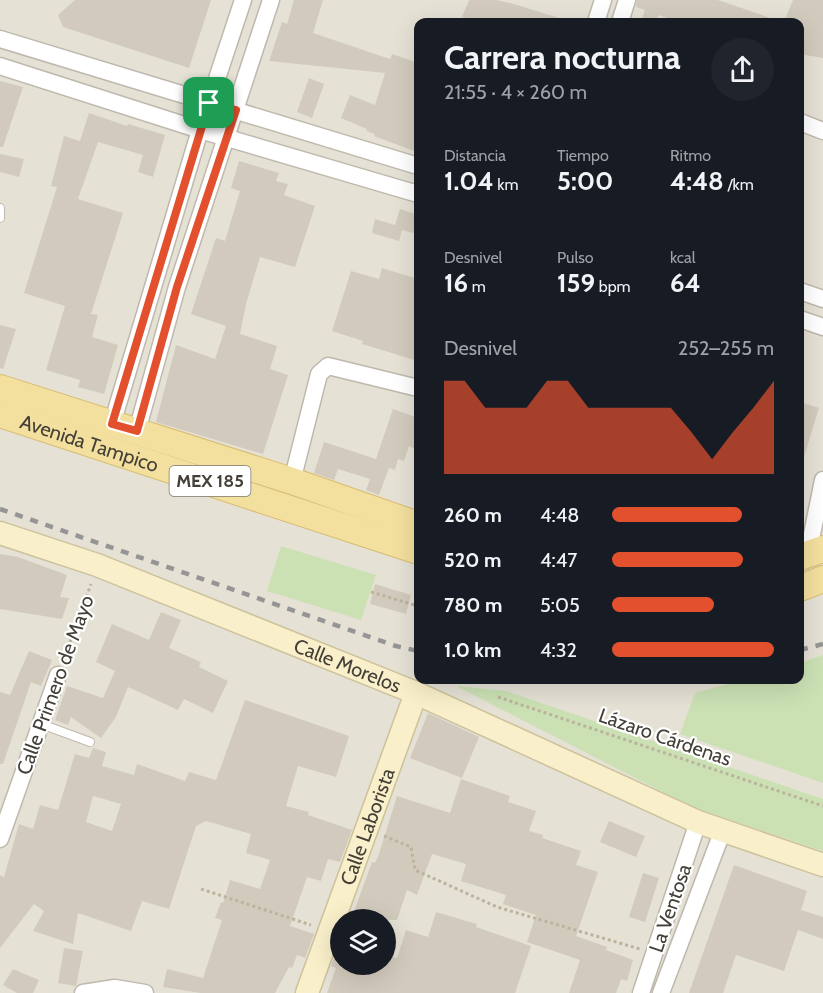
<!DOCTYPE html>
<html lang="es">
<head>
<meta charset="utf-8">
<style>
  :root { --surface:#171b24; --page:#20242c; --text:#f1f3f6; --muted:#9ea1a6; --accent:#e3502d }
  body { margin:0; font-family:Cabin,sans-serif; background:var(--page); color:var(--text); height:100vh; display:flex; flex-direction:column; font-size:22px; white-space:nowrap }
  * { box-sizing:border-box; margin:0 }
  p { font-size:20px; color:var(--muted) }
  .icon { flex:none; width:33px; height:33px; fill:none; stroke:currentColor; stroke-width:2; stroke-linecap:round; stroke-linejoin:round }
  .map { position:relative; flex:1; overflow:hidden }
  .panel { position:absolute; left:414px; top:18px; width:390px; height:666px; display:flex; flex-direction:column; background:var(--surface); border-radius:12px; box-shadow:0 6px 24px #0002 }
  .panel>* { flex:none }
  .fabs { position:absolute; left:330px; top:909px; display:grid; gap:12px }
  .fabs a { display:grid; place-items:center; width:66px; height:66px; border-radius:50%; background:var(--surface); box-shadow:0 6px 24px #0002; font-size:30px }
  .pin { position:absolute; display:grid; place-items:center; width:51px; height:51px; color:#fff; margin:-26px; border-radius:12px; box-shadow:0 3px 9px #0006 }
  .round { display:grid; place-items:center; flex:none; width:63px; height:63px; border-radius:32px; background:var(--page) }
  .summary { display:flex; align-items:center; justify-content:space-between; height:102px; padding:0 30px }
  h1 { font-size:33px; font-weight:800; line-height:45px }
  .figures { display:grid; grid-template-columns:repeat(3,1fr); gap:9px; height:102px; padding:6px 30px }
  .figures div { display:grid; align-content:center }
  .figures b { font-size:26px; font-weight:800 }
  .figures small { font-size:16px; font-weight:400 }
  .figures p { font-size:16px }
  .chart { height:168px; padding:12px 30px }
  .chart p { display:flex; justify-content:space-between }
  .chart svg { width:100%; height:108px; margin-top:6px; fill:var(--accent); opacity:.7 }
  ul { padding:0 30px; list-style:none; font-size:20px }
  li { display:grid; grid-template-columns:96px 72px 1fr; align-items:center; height:45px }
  li i { height:15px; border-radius:8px; background:var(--accent) }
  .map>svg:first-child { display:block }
  .residential { fill:#e5e1d5; fill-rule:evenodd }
  .green { fill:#cbe1b4 }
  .building { fill:#d2cbbd; fill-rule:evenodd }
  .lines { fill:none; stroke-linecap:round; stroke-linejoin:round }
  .lane-casing { stroke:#bfb9ad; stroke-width:10 }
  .street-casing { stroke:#bfb9ad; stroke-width:19 }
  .secondary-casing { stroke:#ccc29b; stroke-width:25 }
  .primary-casing { stroke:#d6bc70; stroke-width:28 }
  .path { stroke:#bcb39d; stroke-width:3; stroke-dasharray:3 3; stroke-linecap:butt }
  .lane { stroke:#fff; stroke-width:8 }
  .street { stroke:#fff; stroke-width:16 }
  .secondary { stroke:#f9efca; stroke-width:22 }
  .primary { stroke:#f3df9e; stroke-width:26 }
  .rail { stroke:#959595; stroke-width:4.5; stroke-dasharray:8 8; stroke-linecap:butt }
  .route-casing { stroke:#fff; stroke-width:12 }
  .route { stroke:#e3502d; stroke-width:8 }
  .labels { text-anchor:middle; stroke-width:4.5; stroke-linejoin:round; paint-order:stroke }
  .shield { fill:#fff; stroke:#7c7973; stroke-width:1.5 }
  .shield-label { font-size:18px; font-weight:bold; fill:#443f37 }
  .street-label { font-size:20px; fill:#443f37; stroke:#fff }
</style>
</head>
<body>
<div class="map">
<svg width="823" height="993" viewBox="0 0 823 993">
  <rect width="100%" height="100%" fill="#f1efe7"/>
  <path class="residential" d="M 0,0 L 823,0 L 823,993 L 0,993 ZM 418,22 L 800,22 L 800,680 L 418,680 ZM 340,920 L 386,920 L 386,964 L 340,964 Z"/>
  <path class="green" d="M 281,546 L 376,575 L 361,620 L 267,591 Z
    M 823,655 L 823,783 L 680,734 L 695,693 L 742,680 L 800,680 L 800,663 Z
    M 456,686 L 506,691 L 823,799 L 823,851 L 692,807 Z"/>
  <path class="building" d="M 75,0 L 211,0 L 189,68 L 63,27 L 58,15 Z
    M 294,0 L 323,0 L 313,33 L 390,59 L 392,54 L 418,63 L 418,150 L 415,149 L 414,151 L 374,136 L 375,134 L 366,131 L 367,129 L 341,118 L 350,95 L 375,105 L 385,73 L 269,61 L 282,22 L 287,24 Z
    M 469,0 L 496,0 L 514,4 L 562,19 L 561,22 L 486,22 L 462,17 Z
    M 637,0 L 718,0 L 776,20 L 776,22 L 681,22 L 658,15 L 656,22 L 641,22 L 645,10 L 636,7 Z
    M 793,0 L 823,0 L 823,58 L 800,54 L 800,22 L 784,22 Z
    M 309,78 L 324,84 L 312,118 L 297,112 Z
    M 0,81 L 23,87 L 3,147 L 0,147 Z
    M 89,113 L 127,126 L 128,124 L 165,135 L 153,177 L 138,172 L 143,155 L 98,142 L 78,199 L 123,213 L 91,314 L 98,315 L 92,337 L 118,345 L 104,394 L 78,387 L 80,380 L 46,370 L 65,306 L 24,293 L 57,187 L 51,186 L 64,136 L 80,141 Z
    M 0,154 L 24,159 L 19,177 L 0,172 Z
    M 239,161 L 279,173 L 276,181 L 288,184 L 284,195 L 315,206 L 295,267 L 260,257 L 246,304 L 240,334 L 277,346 L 270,369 L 288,375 L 263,454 L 156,422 L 176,345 L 215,359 L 226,326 L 191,314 L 216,238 L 225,241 L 240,191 L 231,188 Z
    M 400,209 L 418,215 L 418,234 L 402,230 L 399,241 L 372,233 L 375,219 L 395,225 Z
    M 382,268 L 418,279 L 418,361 L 362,344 L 363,341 L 332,331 L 351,271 L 379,279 Z
    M 0,325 L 16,329 L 3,369 L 0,368 Z
    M 800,402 L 819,408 L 803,460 L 800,460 Z
    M 393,409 L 418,418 L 418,450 L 409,446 L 404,461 L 398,459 L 395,470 L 389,468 L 379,495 L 366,490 L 370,479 L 338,469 L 334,480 L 314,473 L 324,442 L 376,459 Z
    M 0,554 L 18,557 L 67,575 L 60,597 L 69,598 L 62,619 L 0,609 Z
    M 375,584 L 411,595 L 406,614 L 370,604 Z
    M 161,612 L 181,620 L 169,648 L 201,662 L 199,667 L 228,681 L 213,713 L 184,699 L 178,710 L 128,687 L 116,717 L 101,738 L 71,717 L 68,725 L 55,720 L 67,686 L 103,698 L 115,671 L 96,662 L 112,624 L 149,640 Z
    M 29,651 L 52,660 L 41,686 L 31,682 L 3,764 L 0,764 L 0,692 L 10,695 Z
    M 245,700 L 349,736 L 336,777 L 298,766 L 286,806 L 309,812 L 308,815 L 352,830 L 340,862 L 328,859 L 321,881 L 307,877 L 290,926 L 314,934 L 305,958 L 297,955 L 292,968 L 289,967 L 275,993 L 201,993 L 163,987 L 167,969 L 203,978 L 222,920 L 215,918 L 221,902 L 223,903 L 230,880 L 260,889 L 270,860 L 246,853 L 251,834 L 206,821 L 196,826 L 169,909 L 142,901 L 131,931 L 78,913 L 73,944 L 33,931 L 44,911 L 34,904 L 0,948 L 0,875 L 4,877 L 19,824 L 33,829 L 40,805 L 58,810 L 75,754 L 89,758 L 93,748 L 106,752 L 102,766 L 134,775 L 137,764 L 185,781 L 189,772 L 216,780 ZM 93,796 L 121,804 L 112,831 L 86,822 Z
    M 428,713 L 479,737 L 462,778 L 410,758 Z
    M 461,779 L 510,796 L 508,802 L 536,811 L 529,831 L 543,835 L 542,838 L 581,851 L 576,865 L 598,872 L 576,936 L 607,947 L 606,950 L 633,960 L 627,981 L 621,979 L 616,993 L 569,993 L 580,960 L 527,942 L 536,915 L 503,904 L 506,895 L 461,881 L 466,864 L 432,854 L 417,895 L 407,890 L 397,920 L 351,920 L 372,862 L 375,863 L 379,854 L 397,796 L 450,813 Z
    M 609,821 L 645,836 L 636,857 L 600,842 Z
    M 734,865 L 807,891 L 801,910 L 823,917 L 823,939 L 798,930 L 784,971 L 736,955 L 723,993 L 689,993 Z
    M 643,873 L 659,878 L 645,922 L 629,917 Z
    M 436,912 L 477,924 L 476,927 L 531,946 L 515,993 L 327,993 L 336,968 L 331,966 L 340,942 L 340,964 L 386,964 L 386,955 L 397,958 L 406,930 L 428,937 Z
    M 64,948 L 83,951 L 76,986 L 58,983 Z
    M 13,969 L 39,980 L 33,993 L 17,993 L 3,985 Z"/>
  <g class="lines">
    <defs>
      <path id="lane" d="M 0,208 L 0,218
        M 41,724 L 90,742"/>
      <path id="street" d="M 596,22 L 603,0
        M 620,22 L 627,0
        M 0,39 L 418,166
        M 0,66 L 200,130 L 418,194
        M 800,122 L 823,131
        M 800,291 L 823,299
        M 800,319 L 823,327
        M 112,424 L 200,130 L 243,0
        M 137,431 L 177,287 L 271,0
        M 292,481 L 319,374 L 328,366 L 418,388
        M 808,554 L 823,480
        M 0,839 L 58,675
        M 83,993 L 115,988 L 145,993
        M 641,993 L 698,822
        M 661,993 L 723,830"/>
      <g id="secondary">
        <path id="s1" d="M 0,533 L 97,565 L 416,693 L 698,822 L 823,865"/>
        <path id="s2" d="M 307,993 L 416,693"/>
      </g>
      <g id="primary">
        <path d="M 0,388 L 292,481 L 418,525"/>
        <path id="s3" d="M 0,414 L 418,551"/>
        <path d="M 800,557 L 823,549"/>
        <path d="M 800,588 L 823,579"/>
      </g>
    </defs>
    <use href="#lane" class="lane-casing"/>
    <use href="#street" class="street-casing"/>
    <use href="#secondary" class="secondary-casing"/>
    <use href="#primary" class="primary-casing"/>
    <path class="path" d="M 371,592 L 418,606
      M 64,659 L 91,584
      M 498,697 L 823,806
      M 384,836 L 411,847 L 415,870 L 497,907 L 640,949
      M 201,889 L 311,925"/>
    <use href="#lane" class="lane"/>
    <use href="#street" class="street"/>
    <use href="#secondary" class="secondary"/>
    <use href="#primary" class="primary"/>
    <path class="rail" d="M 0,509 L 396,646 L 418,651
      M 800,650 L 823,644"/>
  </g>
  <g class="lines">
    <defs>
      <path id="route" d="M 209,103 L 236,110 L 177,287 L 137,431 L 112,424 Z"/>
    </defs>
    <use href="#route" class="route-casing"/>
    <use href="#route" class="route"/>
  </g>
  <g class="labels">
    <rect class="shield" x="169.5" y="466" width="81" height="30" rx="4.5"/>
    <g class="shield-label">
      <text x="210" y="487">MEX 185</text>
    </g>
    <g class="street-label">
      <text dy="7" stroke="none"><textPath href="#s3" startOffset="94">Avenida Tampico</textPath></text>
      <text dy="7" stroke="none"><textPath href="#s1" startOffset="372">Calle Morelos</textPath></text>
      <text transform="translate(55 685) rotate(-70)" y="7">Calle Primero de Mayo</text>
      <text transform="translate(665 737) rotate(19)" y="7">Lázaro Cárdenas</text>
      <text dy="7" stroke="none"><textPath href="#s2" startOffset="177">Calle Laborista</textPath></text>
      <text transform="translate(670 908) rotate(-71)" y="7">La Ventosa</text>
    </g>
  </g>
</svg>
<div class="fabs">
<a><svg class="icon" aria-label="layers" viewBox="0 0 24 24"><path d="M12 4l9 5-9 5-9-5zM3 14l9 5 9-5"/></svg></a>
</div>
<div class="pin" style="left:209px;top:103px;background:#1e9e55"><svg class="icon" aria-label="arrive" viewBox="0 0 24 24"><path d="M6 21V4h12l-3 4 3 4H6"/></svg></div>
<section class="panel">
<div class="summary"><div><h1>Carrera nocturna</h1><p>21:55 · 4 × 260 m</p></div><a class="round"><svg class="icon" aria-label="share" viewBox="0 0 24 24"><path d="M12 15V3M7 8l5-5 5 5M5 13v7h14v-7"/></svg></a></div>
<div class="figures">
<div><p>Distancia</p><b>1.04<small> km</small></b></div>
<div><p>Tiempo</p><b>5:00</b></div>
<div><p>Ritmo</p><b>4:48<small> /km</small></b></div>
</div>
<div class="figures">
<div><p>Desnivel</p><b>16<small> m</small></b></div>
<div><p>Pulso</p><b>159<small> bpm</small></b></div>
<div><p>kcal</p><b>64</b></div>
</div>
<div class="chart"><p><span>Desnivel</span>252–255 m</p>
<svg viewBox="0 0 160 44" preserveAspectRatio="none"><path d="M0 44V6L10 6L20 17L30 17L40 17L50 6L60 6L70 17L80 17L90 17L100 17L110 17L120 27L130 38L140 27L150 17L160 6V44z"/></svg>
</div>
<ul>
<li><b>260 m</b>4:48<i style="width:80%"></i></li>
<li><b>520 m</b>4:47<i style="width:81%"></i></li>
<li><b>780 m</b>5:05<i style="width:63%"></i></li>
<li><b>1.0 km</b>4:32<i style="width:100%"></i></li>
</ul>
</section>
</div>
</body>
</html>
